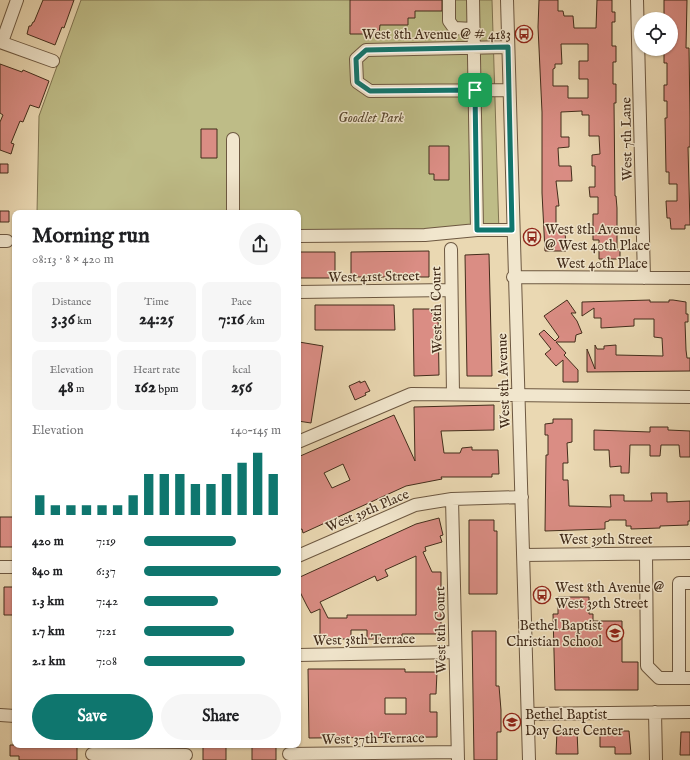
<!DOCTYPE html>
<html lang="en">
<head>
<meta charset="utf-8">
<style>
  :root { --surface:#fff; --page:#f6f6f6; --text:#202124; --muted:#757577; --accent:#0f766e }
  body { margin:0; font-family:"IM FELL English",serif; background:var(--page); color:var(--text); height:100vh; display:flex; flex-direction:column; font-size:15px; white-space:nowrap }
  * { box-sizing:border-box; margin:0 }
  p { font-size:13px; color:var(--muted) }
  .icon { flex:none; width:22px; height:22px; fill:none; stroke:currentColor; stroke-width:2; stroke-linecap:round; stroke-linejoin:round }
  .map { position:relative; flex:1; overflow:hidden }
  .sheet { position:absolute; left:12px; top:210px; width:289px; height:538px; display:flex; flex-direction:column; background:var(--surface); border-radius:8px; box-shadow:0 1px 3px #0004 }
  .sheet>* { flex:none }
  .tools { position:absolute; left:634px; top:12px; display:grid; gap:8px }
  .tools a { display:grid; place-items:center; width:44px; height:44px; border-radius:50%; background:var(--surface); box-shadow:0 1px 3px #0004; font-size:20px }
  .pin { position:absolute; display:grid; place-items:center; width:34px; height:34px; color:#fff; margin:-17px; border-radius:8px; box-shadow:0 2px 6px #0006 }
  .round { display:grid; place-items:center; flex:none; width:42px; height:42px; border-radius:21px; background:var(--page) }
  .head { display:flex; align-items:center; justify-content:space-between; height:68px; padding:0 20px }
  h1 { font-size:22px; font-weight:700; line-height:30px }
  .metrics { display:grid; grid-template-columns:repeat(3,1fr); gap:6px; height:68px; padding:4px 20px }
  .metrics div { display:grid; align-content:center; border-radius:8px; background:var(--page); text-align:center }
  .metrics b { font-size:17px; font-weight:700 }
  .metrics small { font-size:11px; font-weight:400 }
  .metrics p { font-size:11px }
  .chart { height:112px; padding:8px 20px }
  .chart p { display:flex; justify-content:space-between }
  .chart svg { width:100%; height:72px; margin-top:4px; stroke:var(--accent); stroke-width:6 }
  .cta { display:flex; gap:8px; margin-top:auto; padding:8px 20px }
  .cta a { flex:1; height:46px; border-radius:24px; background:var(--accent); color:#fff; font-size:16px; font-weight:700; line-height:46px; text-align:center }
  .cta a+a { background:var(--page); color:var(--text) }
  ul { padding:0 20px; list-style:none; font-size:13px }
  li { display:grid; grid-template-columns:64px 48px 1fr; align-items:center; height:30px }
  li i { height:10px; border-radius:5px; background:var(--accent) }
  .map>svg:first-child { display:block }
  .green { fill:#bebc87; stroke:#807451 }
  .building { fill:#da8d84; stroke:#432d1b; fill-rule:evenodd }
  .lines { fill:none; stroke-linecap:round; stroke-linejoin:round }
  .minor-casing { stroke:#6d5841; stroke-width:14 }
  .minor { stroke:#f1e6cd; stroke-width:12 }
  .route-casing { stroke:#fff; stroke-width:8 }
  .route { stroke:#0f766e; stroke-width:5 }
  .labels { text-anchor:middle; stroke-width:3; stroke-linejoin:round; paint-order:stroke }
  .poi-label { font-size:14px; fill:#432d1b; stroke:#f1e6cd; text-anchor:start }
  .park-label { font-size:14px; font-style:italic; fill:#5c4a31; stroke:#f1e6cd }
  .street-label { font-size:14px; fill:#432d1b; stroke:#f1e6cd }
</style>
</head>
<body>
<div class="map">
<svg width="690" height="760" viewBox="0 0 690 760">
  <rect width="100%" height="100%" fill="#ead8b2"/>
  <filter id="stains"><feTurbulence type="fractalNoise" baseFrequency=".005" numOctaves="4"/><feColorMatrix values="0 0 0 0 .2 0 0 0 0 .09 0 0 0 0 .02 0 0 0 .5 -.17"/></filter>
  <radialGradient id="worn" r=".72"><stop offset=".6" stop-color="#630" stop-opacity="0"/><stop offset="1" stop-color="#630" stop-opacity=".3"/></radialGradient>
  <path class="green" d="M 81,0 L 492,0 L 499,233 L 298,235 L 298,213 L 37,213 L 39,116 Z"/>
  <path class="building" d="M 43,0 L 74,0 L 64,28 L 62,27 L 55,45 L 27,34 L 29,26 L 31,26 L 33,22 L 34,22 Z
    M 350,0 L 442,0 L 442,11 L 415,11 L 415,18 L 408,18 L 408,25 L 380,25 L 379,34 L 350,34 Z
    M 539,0 L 558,0 L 558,11 L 563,11 L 564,16 L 573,16 L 574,28 L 596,28 L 597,0 L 612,0 L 612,12 L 615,12 L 615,22 L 612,22 L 612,46 L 616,46 L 616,62 L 613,62 L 613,84 L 616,84 L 616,103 L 614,103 L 615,196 L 616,196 L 617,208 L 617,250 L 620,250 L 620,259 L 599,259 L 599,240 L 593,240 L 593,214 L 598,214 L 598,197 L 590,197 L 589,187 L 595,187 L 595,166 L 592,166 L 592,155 L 600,154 L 599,136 L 589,136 L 589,115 L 582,115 L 582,111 L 561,112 L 561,137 L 569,137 L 569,147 L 558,148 L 559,166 L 571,166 L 572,181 L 556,181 L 559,206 L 556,206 L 556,229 L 565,229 L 566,251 L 545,251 L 542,193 L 542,112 L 538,27 ZM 561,44 L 588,44 L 588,61 L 579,61 L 579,79 L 588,79 L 588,98 L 568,98 L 568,86 L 553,86 L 553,69 L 555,68 L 555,64 L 562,64 Z
    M 664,0 L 687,0 L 686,48 L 689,48 L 690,118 L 690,147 L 688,147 L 690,225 L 685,225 L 685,229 L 671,229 L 670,218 L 667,218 L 666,201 L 677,201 L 677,184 L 669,184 L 669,172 L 666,172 L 665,118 L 667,118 L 667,101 L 664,101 L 664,85 L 667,85 L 667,63 L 664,63 L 664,49 L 671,49 L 671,19 L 664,19 Z
    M 0,64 L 22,72 L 23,70 L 49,81 L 39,108 L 30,105 L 23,122 L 20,121 L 11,143 L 14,144 L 11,154 L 0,150 L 0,122 L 3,115 L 0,113 Z
    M 201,129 L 217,129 L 217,158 L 201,158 Z
    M 429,146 L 449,146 L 449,180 L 434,180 L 434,174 L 429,174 Z
    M 0,164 L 8,164 L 8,173 L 0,173 Z
    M 0,211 L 9,211 L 9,222 L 0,222 Z
    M 429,251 L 429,277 L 351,277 L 351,252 Z
    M 298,252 L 335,252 L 335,278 L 298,278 Z
    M 489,254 L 492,376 L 467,376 L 465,255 Z
    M 567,300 L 576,313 L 571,313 L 577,321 L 582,333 L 576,335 L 575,342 L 556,342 L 566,353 L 564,355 L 578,370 L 578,382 L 563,382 L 563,360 L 556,366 L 545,354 L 551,349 L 539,334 L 544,330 L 555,341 L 559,337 L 544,316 Z
    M 650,300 L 650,302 L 669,302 L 669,300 L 673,300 L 686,302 L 686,314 L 688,314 L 688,322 L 685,322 L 686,350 L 687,358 L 690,358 L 690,371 L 587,372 L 587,349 L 595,369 L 595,345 L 597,349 L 604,349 L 604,346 L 616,345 L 616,355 L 663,356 L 662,338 L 654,337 L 654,319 L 634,319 L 634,326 L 601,328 L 601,318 L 594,318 L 594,308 L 582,316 L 582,302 Z
    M 315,305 L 394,305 L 395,330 L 315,330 Z
    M 413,309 L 431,309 L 431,313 L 438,313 L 439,375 L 414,376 Z
    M 299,342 L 323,346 L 311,423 L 298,421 Z
    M 360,381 L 360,383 L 365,381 L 370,391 L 365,393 L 366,395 L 355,400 L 349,386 Z
    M 494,405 L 494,430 L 441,431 L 444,453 L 460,453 L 462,448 L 472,447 L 472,450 L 498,450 L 499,474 L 492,474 L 492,477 L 441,477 L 442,479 L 406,486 L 303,533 L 302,529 L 298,530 L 298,457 L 394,415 L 415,461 L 414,407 ZM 343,464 L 350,480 L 332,488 L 324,473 Z
    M 553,419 L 572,419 L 572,442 L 567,443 L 568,463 L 563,463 L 563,480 L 568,480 L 569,506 L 611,507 L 610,495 L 624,495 L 624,501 L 652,501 L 651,493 L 667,493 L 667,502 L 690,501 L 690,521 L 688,521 L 688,525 L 660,526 L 660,528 L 631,529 L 631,526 L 626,526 L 626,520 L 609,520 L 609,521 L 605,522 L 605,529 L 545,531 L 546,455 L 548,455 L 548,435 L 545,435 L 545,424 L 553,423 Z
    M 650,427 L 668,427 L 668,430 L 690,431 L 690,457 L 680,457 L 679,445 L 661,445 L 660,456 L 650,456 L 650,445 L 630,445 L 629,473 L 621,473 L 621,466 L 610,467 L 609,450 L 594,450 L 594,430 L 650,432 Z
    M 0,517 L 13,517 L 14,547 L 0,547 Z
    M 439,518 L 443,535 L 440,536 L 442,542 L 425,547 L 426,551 L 423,552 L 432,572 L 441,572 L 441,634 L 402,634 L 402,639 L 367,639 L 367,630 L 351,630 L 351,639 L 320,639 L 320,609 L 311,613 L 307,606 L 298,588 L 298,580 L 300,577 L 416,524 ZM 416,556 L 416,615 L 347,615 L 347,618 L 328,618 L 320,602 L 375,576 L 377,581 L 388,576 L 385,570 Z
    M 469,520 L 494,520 L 494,531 L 497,531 L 497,594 L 469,594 Z
    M 4,587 L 15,587 L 15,615 L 4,615 Z
    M 558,597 L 589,597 L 589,614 L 593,614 L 593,621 L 622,621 L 622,662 L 638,662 L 638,690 L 555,690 L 553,614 L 558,614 Z
    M 472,631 L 496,631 L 496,686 L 499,686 L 501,710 L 501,732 L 497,732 L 497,760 L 474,760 Z
    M 308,669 L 405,669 L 405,672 L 437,672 L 436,694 L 430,694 L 430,712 L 437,712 L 437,737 L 309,738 ZM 385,698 L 406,698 L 406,714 L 385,714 Z
    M 615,728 L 615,731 L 629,731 L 631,754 L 615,754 L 615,747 L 600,747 L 600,729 Z
    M 557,731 L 577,731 L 578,754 L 556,754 Z
    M 681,732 L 690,732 L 690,755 L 680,755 Z
    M 10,745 L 77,745 L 77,760 L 19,760 L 19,756 L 10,756 Z
    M 203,745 L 226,745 L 226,760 L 203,760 Z
    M 252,745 L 276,745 L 276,760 L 252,760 Z"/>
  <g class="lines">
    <defs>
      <path id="minor" d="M 449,0 L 449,21 L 454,28 L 473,29
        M 473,0 L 477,230
        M 507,0 C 513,253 523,507 529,760
        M 637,0 L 644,278
        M 0,42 L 53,61
        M 2,42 L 17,0
        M 508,47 L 366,50 L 356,59 L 357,82 L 370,91 L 509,90
        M 233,139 L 233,213
        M 298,236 L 425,235 L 477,230 L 512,230
        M 0,241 L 7,241
        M 451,249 L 453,394
        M 513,277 L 690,278
        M 298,292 L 450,290
        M 298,442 L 411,394 L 690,397
        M 452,499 L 458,760
        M 646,554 L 647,666 L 659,678 L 690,678
        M 523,555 L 690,553
        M 298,556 L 415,505 L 452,499 L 522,497
        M 0,567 L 15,567
        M 298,655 L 455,652
        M 679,678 L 679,583 L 690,583
        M 655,712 L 656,760
        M 528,714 L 690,712
        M 0,715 L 15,716
        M 92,754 L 186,755
        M 289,754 L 457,752"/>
    </defs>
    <use href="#minor" class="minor-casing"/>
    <use href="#minor" class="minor"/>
  </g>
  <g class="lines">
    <defs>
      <path id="route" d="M 508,47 L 512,230 L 477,230 L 475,90 L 370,91 L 357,82 L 356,59 L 366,50 Z"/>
    </defs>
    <use href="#route" class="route-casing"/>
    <use href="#route" class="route"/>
  </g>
  <defs>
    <symbol id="bus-ring" viewBox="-11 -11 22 22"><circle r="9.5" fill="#f1e6cd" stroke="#8f2418" stroke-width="1.5"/><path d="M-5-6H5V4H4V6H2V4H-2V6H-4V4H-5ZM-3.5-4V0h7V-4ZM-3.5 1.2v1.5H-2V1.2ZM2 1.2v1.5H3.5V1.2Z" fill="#8f2418"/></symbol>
    <symbol id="school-ring" viewBox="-11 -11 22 22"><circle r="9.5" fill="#f1e6cd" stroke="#8f2418" stroke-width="1.5"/><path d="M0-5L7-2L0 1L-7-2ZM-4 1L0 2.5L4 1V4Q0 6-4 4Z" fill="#8f2418"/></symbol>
  </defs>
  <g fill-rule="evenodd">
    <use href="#bus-ring" x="514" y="24" width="20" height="20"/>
    <use href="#bus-ring" x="522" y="227" width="20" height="20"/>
    <use href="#bus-ring" x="532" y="585" width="20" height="20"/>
    <use href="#school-ring" x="605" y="623" width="20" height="20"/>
    <use href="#school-ring" x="502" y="712" width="20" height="20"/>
  </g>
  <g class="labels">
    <g class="poi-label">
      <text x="511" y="39" text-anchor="end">West 8th Avenue @ # 4183</text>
      <text x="545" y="234">West 8th Avenue<tspan x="545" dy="16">@ West 40th Place</tspan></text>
      <text x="555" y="592">West 8th Avenue @<tspan x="555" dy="16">West 39th Street</tspan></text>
      <text x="602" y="630" text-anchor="end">Bethel Baptist<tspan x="602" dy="16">Christian School</tspan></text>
      <text x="525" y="719">Bethel Baptist<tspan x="525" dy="16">Day Care Center</tspan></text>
    </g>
    <g class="park-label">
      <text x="371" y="122">Goodlet Park</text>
    </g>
    <g class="street-label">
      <text transform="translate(626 139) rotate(-91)" y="5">West 7th Lane</text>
      <text x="602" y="268">West 40th Place</text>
      <text transform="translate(374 276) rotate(-1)" y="5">West 41st Street</text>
      <text transform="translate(436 310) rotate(-91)" y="5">West 8th Court</text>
      <text transform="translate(503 381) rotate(-92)" y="5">West 8th Avenue</text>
      <text transform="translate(367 510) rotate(-23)" y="5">West 39th Place</text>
      <text x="606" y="544">West 39th Street</text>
      <text transform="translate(440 630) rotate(-91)" y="5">West 8th Court</text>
      <text transform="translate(364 639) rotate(-1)" y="5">West 38th Terrace</text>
      <text transform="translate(373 738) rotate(-1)" y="5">West 37th Terrace</text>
    </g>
  </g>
  <rect width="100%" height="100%" filter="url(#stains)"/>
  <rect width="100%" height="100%" fill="url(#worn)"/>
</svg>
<div class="tools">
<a><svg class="icon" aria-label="locate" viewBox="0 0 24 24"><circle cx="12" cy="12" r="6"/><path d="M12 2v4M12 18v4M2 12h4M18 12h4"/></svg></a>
</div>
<div class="pin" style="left:475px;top:90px;background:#1e9e55"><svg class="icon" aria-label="arrive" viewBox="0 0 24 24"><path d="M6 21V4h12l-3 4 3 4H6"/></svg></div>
<section class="sheet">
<div class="head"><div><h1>Morning run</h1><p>08:13 · 8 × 420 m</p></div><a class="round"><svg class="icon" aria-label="share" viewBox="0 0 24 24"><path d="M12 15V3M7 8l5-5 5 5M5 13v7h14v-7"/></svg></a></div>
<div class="metrics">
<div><p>Distance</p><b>3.36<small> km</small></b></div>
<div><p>Time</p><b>24:25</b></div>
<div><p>Pace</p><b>7:16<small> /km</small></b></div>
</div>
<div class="metrics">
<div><p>Elevation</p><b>48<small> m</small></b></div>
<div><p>Heart rate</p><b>162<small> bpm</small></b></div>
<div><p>kcal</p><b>256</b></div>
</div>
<div class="chart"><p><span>Elevation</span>140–145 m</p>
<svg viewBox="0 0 160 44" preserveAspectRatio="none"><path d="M5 44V32M15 44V38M25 44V38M35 44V38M45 44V38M55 44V38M65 44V32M75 44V19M85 44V19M95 44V19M105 44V25M115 44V25M125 44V19M135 44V12M145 44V6M155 44V19"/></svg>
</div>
<ul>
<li><b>420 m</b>7:19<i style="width:67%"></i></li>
<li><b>840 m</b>6:37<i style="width:100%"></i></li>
<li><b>1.3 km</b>7:42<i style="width:54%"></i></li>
<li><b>1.7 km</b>7:21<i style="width:66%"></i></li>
<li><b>2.1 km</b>7:08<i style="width:74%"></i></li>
</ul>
<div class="cta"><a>Save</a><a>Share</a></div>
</section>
</div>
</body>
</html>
